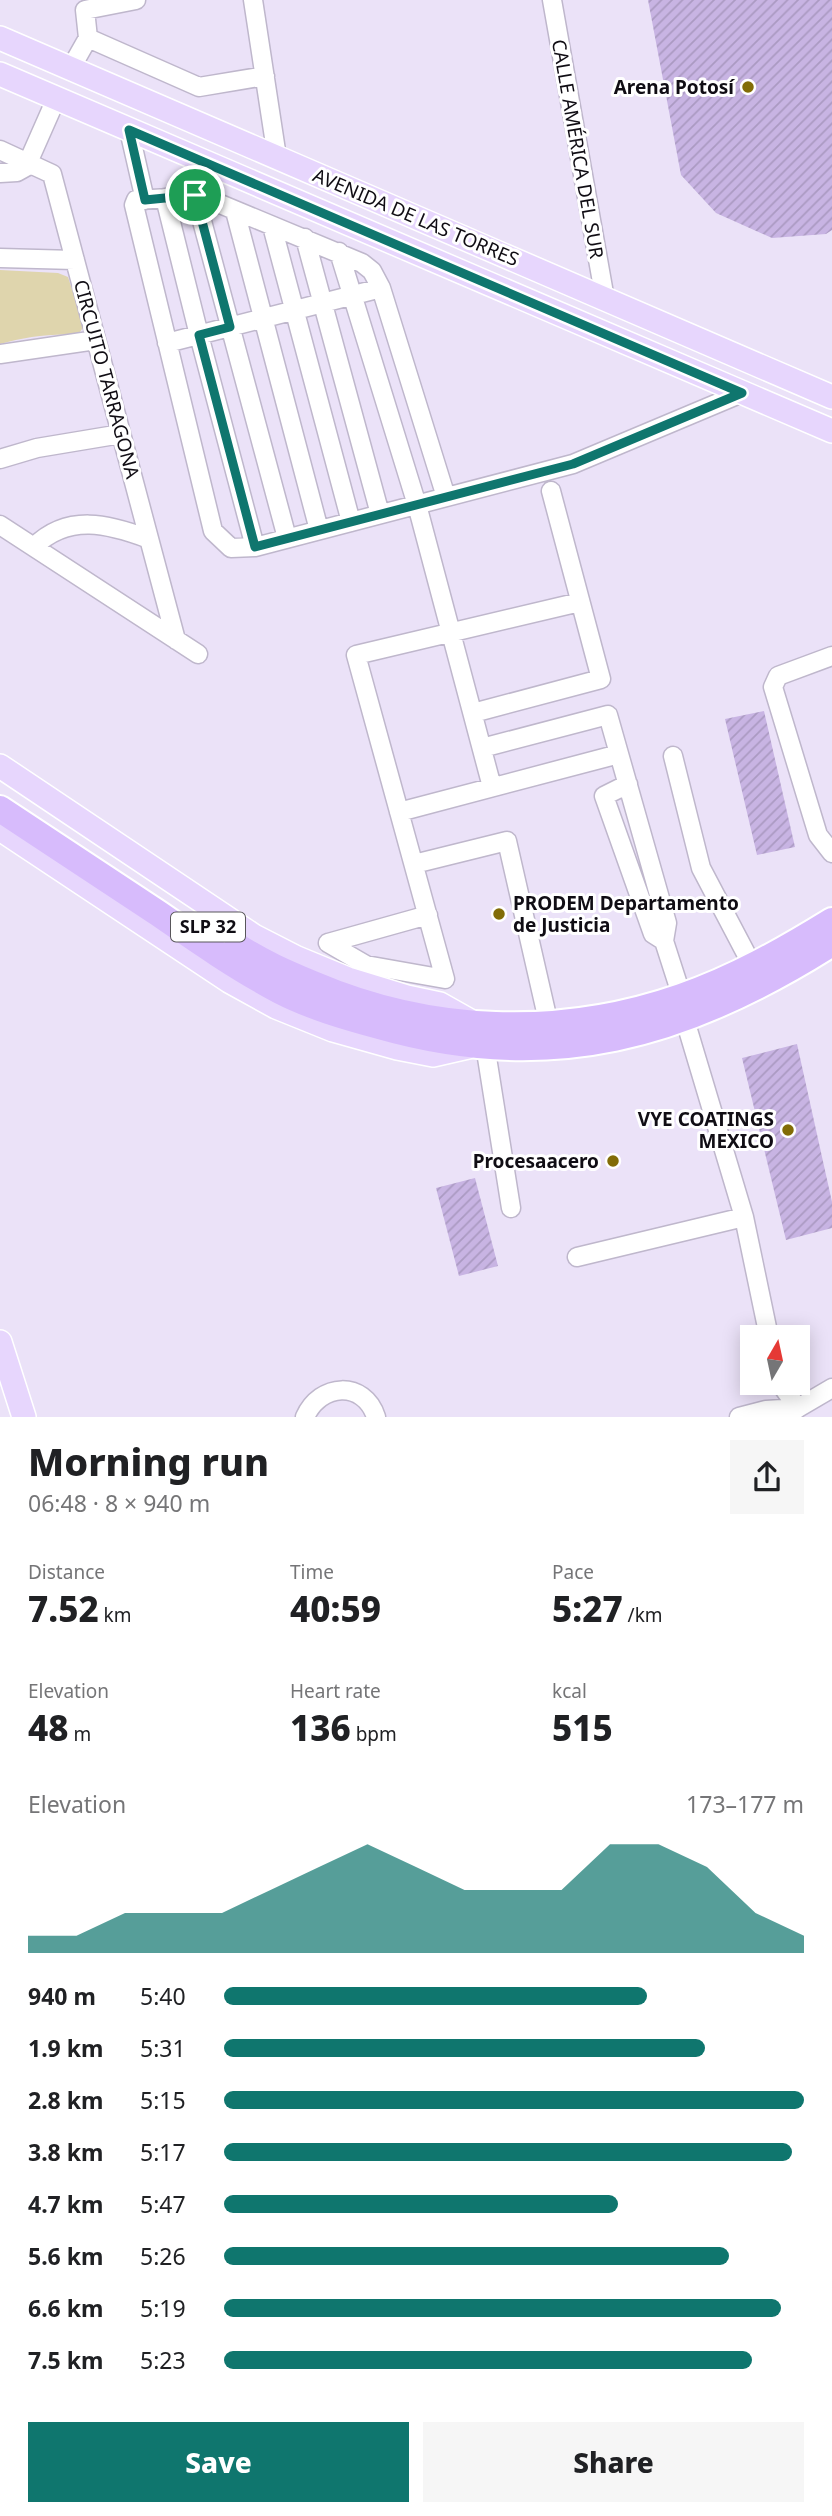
<!DOCTYPE html>
<html lang="en">
<head>
<meta charset="utf-8">
<style>
  :root { --surface:#fff; --page:#f6f6f6; --text:#202124; --muted:#757577; --accent:#0f766e }
  body { margin:0; font-family:"Noto Sans",sans-serif; background:var(--page); color:var(--text); height:100vh; display:flex; flex-direction:column; font-size:26px; white-space:nowrap }
  * { box-sizing:border-box; margin:0 }
  p { font-size:23px; color:var(--muted) }
  .icon { flex:none; width:38px; height:38px; fill:none; stroke:currentColor; stroke-width:2; stroke-linecap:round; stroke-linejoin:round }
  .map { position:relative; height:1417px; overflow:hidden }
  .sheet { display:flex; flex-direction:column; background:var(--surface); flex:1 }
  .sheet>* { flex:none }
  .needle { width:46px; rotate:9deg }
  .fabs { position:absolute; left:740px; top:1325px; display:grid; gap:14px }
  .fabs a { display:grid; place-items:center; width:70px; height:70px; border-radius:0px; background:var(--surface); box-shadow:0 4px 18px #0003; font-size:35px }
  .pin { position:absolute; display:grid; place-items:center; width:60px; height:60px; color:#fff; margin:-30px; border:4px solid #fff; border-radius:50%; box-shadow:0 2px 7px #0007 }
  .round { display:grid; place-items:center; flex:none; width:74px; height:74px; border-radius:0px; background:var(--page) }
  .headline { display:flex; align-items:center; justify-content:space-between; height:119px; padding:0 28px }
  h1 { font-size:38px; font-weight:800; line-height:52px }
  .metrics { display:grid; grid-template-columns:repeat(3,1fr); gap:10px; height:119px; padding:7px 28px }
  .metrics div { display:grid; align-content:center }
  .metrics b { font-size:35px; font-weight:800 }
  .metrics small { font-size:19px; font-weight:400 }
  .metrics p { font-size:19px }
  .chart { height:196px; padding:14px 28px }
  .chart p { display:flex; justify-content:space-between }
  .chart svg { width:100%; height:126px; margin-top:7px; fill:var(--accent); opacity:.7 }
  .button { display:flex; gap:14px; margin-top:auto; padding:14px 28px }
  .button a { flex:1; height:80px; border-radius:0px; background:var(--accent); color:#fff; font-size:28px; font-weight:800; line-height:80px; text-align:center }
  .button a+a { background:var(--page); color:var(--text) }
  ul { padding:0 28px; list-style:none; font-size:23px }
  li { display:grid; grid-template-columns:112px 84px 1fr; align-items:center; height:52px }
  li i { height:18px; border-radius:9px; background:var(--accent) }
  .map>svg:first-child { display:block }
  .garden { fill:#dfd5ad }
  .building { fill:url(#building-hatch) }
  .lines { fill:none; stroke-linecap:round; stroke-linejoin:round }
  .minor-casing { stroke:#bfb7cc; stroke-width:21 }
  .major-casing { stroke:#fff; stroke-width:26 }
  .highway-casing { stroke:#fff; stroke-width:30 }
  .minor { stroke:#fff; stroke-width:18 }
  .major { stroke:#e7d6fd; stroke-width:23 }
  .highway { stroke:#d7bbfc; stroke-width:26 }
  .route-casing { stroke:#fff; stroke-width:14 }
  .route { stroke:#0f766e; stroke-width:9 }
  .poi-dot { fill:#826c07; stroke:#fff; stroke-width:2.5 }
  .labels { text-anchor:middle; stroke-width:6; stroke-linejoin:round; paint-order:stroke }
  .shield { fill:#fff; stroke:#58565a; stroke-width:2 }
  .shield-label { font-size:18px; font-weight:bold; fill:#100d14 }
  .poi-label { font-size:19px; font-weight:bold; fill:#100d14; stroke:#fff; text-anchor:end }
  .street-label { font-size:19px; fill:#100d14; stroke:#fff }
</style>
</head>
<body>
<div class="map">
<svg width="832" height="1417" viewBox="0 0 832 1417">
  <defs>
    <pattern id="building-hatch" width="6" height="6" patternUnits="userSpaceOnUse" patternTransform="scale(1.75)"><rect width="6" height="6" fill="#c8b4e3"/><path d="M-1 1l2-2M0 6l6-6M5 7l2-2" fill="none" stroke="#ab9ac2"/></pattern>
  </defs>
  <rect width="100%" height="100%" fill="#ebe2f8"/>
  <path class="garden" d="M 0,270 L 58,273 L 68,277 L 84,326 L 78,335 C 52,333 25,337 0,344 Z"/>
  <path class="building" d="M 648,0 L 832,0 L 832,230 L 826,234 L 772,238 L 716,213 L 681,175 Z
    M 764,711 L 795,847 L 757,855 L 725,719 Z
    M 797,1044 L 832,1202 L 832,1228 L 786,1240 L 742,1058 Z
    M 475,1178 L 498,1266 L 459,1276 L 436,1188 Z"/>
  <g class="lines">
    <defs>
      <path id="minor" d="M 253,0 L 277,157
        M 552,0 L 605,299
        M 88,38 L 199,87 L 265,76
        M 71,68 L 88,38 L 85,10 L 136,0
        M 129,130 L 145,200
        M 0,150 L 52,174 L 176,640
        M 0,173 L 17,172 L 26,167 L 56,99
        M 195,195 L 287,538
        M 165,198 L 199,335 L 255,547
        M 235,211 L 319,530
        M 272,226 L 351,522
        M 305,238 L 380,514
        M 339,252 L 417,505 L 492,787
        M 0,258 L 75,260
        M 167,343 L 381,288
        M 0,354 L 96,340
        M 0,459 L 37,448 L 121,434
        M 446,497 L 381,288 L 372,271 L 362,263 L 201,196 L 136,200 L 134,205 L 213,531 L 231,548 L 255,547 L 573,464 L 742,393
        M 0,525 L 198,654
        M 34,547 C 68,513 109,524 149,539
        M 832,656 L 778,676 L 773,687 L 818,835 L 832,853
        M 473,713 L 601,679 L 551,491
        M 482,748 L 608,715 L 667,923 L 664,941 L 682,997
        M 673,756 L 701,868 L 752,965
        M 628,784 L 604,796 L 653,934 L 664,941
        M 399,812 L 619,754
        M 414,864 L 507,841 L 549,1025
        M 328,943 L 366,965 L 445,979 L 356,655 L 580,602
        M 328,943 L 428,915
        M 685,1020 L 744,1217 L 769,1337
        M 485,1045 L 511,1208
        M 577,1257 L 744,1217
        M 779,1382 L 798,1408 L 832,1388
        M 305,1417 C 320,1383 364,1380 376,1417
        M 739,1417 L 766,1410 L 798,1408 L 786,1417"/>
      <path id="major" d="M 0,38 L 832,397
        M 0,74 L 832,431
        M 0,766 L 254,936 L 297,958 L 348,979 L 407,997 L 440,1004 L 472,1022
        M 0,829 L 229,981 L 276,1007 L 333,1030 L 397,1048 L 433,1055 L 468,1047
        M 0,1342 L 24,1417"/>
      <path id="highway" d="M 0,809 C 53,844 106,879 159,914 C 198,941 237,968 280,991 C 311,1007 346,1017 379,1026 C 550,1075 686,1036 832,943
        M 237,946 C 261,962 287,973 313,984 C 430,1034 560,1039 681,997 C 734,979 785,950 832,921"/>
    </defs>
    <use href="#minor" class="minor-casing"/>
    <use href="#major" class="major-casing"/>
    <use href="#highway" class="highway-casing"/>
    <use href="#minor" class="minor"/>
    <use href="#major" class="major"/>
    <use href="#highway" class="highway"/>
  </g>
  <g class="lines">
    <defs>
      <path id="route" d="M 129,130 L 742,393 L 573,464 L 255,547 L 199,335 L 230,327 L 195,195 L 145,200 Z"/>
    </defs>
    <use href="#route" class="route-casing"/>
    <use href="#route" class="route"/>
  </g>
  <g class="poi-dot">
    <circle cx="748" cy="87" r="7"/>
    <circle cx="499" cy="914" r="7"/>
    <circle cx="788" cy="1130" r="7"/>
    <circle cx="613" cy="1161" r="7"/>
  </g>
  <g class="labels">
    <rect class="shield" x="171" y="912.5" width="74" height="29" rx="5"/>
    <g class="shield-label">
      <text x="208" y="933">SLP 32</text>
    </g>
    <g class="poi-label">
      <text x="734" y="94">Arena Potosí</text>
      <text x="513" y="910" text-anchor="start">PRODEM Departamento<tspan x="513" dy="22">de Justicia</tspan></text>
      <text x="774" y="1126">VYE COATINGS<tspan x="774" dy="22">MEXICO</tspan></text>
      <text x="599" y="1168">Procesaacero</text>
    </g>
    <g class="street-label">
      <text transform="translate(578 149) rotate(80)" y="7">CALLE AMÉRICA DEL SUR</text>
      <text transform="translate(416 217) rotate(23)" y="7">AVENIDA DE LAS TORRES</text>
      <text transform="translate(107 379) rotate(75)" y="7">CIRCUITO TARRAGONA</text>
    </g>
  </g>
</svg>
<div class="fabs">
<a><svg class="needle" viewBox="-14 -14 28 28"><path d="M0-13l5 13h-10z" fill="#e53935"/><path d="M0 13l5-13h-10z" fill="#757577"/></svg></a>
</div>
<div class="pin" style="left:195px;top:195px;background:#1e9e55"><svg class="icon" aria-label="arrive" viewBox="0 0 24 24"><path d="M6 21V4h12l-3 4 3 4H6"/></svg></div>
</div>
<section class="sheet">
<div class="headline"><div><h1>Morning run</h1><p>06:48 · 8 × 940 m</p></div><a class="round"><svg class="icon" aria-label="share" viewBox="0 0 24 24"><path d="M12 15V3M7 8l5-5 5 5M5 13v7h14v-7"/></svg></a></div>
<div class="metrics">
<div><p>Distance</p><b>7.52<small> km</small></b></div>
<div><p>Time</p><b>40:59</b></div>
<div><p>Pace</p><b>5:27<small> /km</small></b></div>
</div>
<div class="metrics">
<div><p>Elevation</p><b>48<small> m</small></b></div>
<div><p>Heart rate</p><b>136<small> bpm</small></b></div>
<div><p>kcal</p><b>515</b></div>
</div>
<div class="chart"><p><span>Elevation</span>173–177 m</p>
<svg viewBox="0 0 160 44" preserveAspectRatio="none"><path d="M0 44V38L10 38L20 30L30 30L40 30L50 22L60 14L70 6L80 14L90 22L100 22L110 22L120 6L130 6L140 14L150 30L160 38V44z"/></svg>
</div>
<ul>
<li><b>940 m</b>5:40<i style="width:73%"></i></li>
<li><b>1.9 km</b>5:31<i style="width:83%"></i></li>
<li><b>2.8 km</b>5:15<i style="width:100%"></i></li>
<li><b>3.8 km</b>5:17<i style="width:98%"></i></li>
<li><b>4.7 km</b>5:47<i style="width:68%"></i></li>
<li><b>5.6 km</b>5:26<i style="width:87%"></i></li>
<li><b>6.6 km</b>5:19<i style="width:96%"></i></li>
<li><b>7.5 km</b>5:23<i style="width:91%"></i></li>
</ul>
<div class="button"><a>Save</a><a>Share</a></div>
</section>
</body>
</html>
